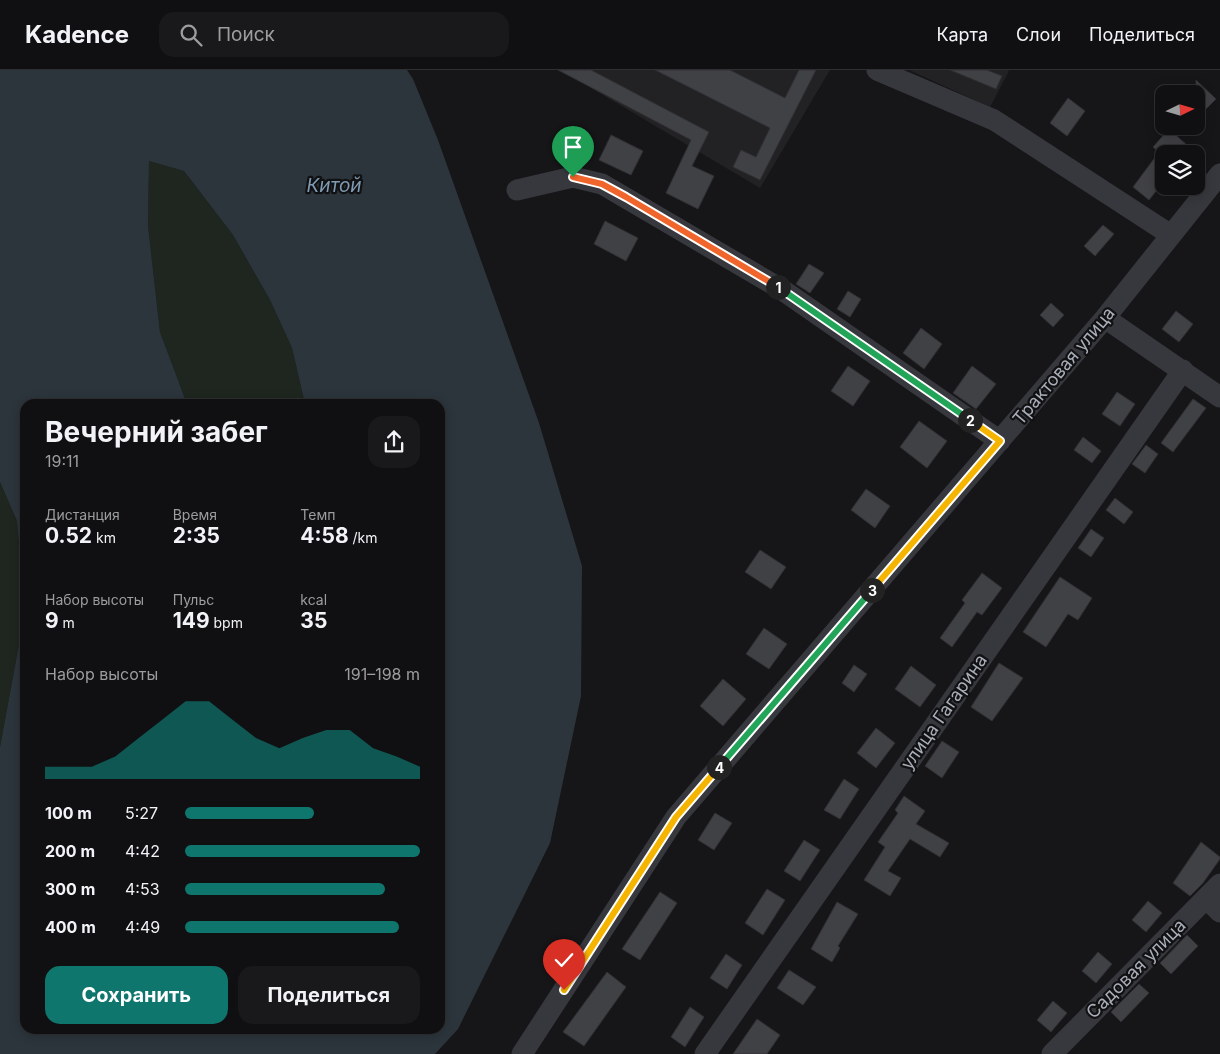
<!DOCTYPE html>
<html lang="ru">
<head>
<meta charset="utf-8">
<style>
  :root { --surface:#101012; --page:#19191b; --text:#f1f3f6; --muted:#9c9d9f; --line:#303032; --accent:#0f766e }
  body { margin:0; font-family:Inter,sans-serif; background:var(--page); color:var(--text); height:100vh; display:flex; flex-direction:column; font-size:19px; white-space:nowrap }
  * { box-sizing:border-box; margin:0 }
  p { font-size:16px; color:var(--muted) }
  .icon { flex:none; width:28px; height:28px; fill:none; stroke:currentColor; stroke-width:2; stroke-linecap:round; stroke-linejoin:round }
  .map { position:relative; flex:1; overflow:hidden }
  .side { position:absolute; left:20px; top:329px; width:425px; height:635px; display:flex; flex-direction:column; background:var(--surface); border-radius:15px; box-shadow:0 2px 12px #0003,0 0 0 1px var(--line) }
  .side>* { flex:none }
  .needle { width:32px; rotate:85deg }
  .buttons { position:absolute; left:1155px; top:15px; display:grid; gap:10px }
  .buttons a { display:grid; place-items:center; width:50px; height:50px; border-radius:10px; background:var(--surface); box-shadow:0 2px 12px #0003,0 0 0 1px var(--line); font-size:25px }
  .pin { position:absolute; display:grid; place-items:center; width:42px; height:42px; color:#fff; margin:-51px -21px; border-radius:50% 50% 50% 0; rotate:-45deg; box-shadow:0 0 5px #0007 }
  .pin .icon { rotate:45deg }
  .km { position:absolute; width:25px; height:25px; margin:-12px; border-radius:50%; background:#222; color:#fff; font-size:14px; line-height:25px; text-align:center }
  .round { display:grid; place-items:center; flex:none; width:52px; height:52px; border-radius:15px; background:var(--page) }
  .headline { display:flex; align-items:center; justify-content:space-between; height:85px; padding:0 25px }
  h1 { font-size:28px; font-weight:700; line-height:38px }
  .stats { display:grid; grid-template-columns:repeat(3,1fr); gap:8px; height:85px; padding:5px 25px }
  .stats div { display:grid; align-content:center }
  .stats b { font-size:21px; font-weight:700 }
  .stats small { font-size:14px; font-weight:400 }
  .stats p { font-size:14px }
  .chart { height:140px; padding:10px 25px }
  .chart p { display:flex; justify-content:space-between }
  .chart svg { width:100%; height:90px; margin-top:5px; fill:var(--accent); opacity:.7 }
  .primary-button { display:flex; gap:10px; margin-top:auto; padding:10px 25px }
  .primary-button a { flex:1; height:58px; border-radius:15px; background:var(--accent); color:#fff; font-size:20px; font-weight:700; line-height:58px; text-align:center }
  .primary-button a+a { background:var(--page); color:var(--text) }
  ul { padding:0 25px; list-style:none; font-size:16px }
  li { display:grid; grid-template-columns:80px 60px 1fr; align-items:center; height:38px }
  li i { height:12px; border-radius:6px; background:var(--accent) }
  header { display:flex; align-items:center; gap:30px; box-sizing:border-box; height:70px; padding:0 25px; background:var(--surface); border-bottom:1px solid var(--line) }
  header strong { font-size:24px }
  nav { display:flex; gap:28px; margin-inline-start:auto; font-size:18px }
  .search { width:350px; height:45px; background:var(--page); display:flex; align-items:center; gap:12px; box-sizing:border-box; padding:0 18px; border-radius:15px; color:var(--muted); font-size:19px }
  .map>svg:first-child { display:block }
  .built { fill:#222225 }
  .green { fill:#1e261f }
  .water { fill:#2c353c }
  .building { fill:#404145; stroke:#303034 }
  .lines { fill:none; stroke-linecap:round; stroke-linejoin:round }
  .minor { stroke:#37383d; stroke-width:21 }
  .split-1-casing { stroke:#fff; stroke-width:10 }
  .split-2-casing { stroke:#fff; stroke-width:10 }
  .split-3-casing { stroke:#fff; stroke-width:10 }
  .split-4-casing { stroke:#fff; stroke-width:10 }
  .split-5-casing { stroke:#fff; stroke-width:10 }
  .split-1 { stroke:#f0652b; stroke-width:6 }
  .split-2 { stroke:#22a559; stroke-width:6 }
  .split-3 { stroke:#f5b400; stroke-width:6 }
  .split-4 { stroke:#22a559; stroke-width:6 }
  .split-5 { stroke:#f5b400; stroke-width:6 }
  .labels { text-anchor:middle; stroke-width:4.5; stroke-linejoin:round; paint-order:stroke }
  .street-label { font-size:18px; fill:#a8adb8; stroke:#111113 }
  .water-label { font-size:19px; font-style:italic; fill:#7f9bb3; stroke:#111113 }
</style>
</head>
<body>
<header>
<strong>Kadence</strong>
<div class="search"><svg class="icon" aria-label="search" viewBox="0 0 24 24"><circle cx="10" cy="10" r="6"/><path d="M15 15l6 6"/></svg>Поиск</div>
<nav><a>Карта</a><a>Слои</a><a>Поделиться</a></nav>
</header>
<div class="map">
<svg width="1220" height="984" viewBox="0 0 1220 984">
  <rect width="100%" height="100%" fill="#161618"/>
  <path class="built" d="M 574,0 L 830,0 L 760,118 L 571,6 Z
    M 909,0 L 1007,0 L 1009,1 L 990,37 Z"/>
  <path class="green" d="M 149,91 L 184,101 L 233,165 L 270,230 L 292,278 L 305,334 L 187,334 L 160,262 L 148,156 Z
    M 0,412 L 17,451 L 25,542 L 0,677 Z"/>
  <path class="water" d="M 0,0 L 407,0 L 413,9 L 438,70 L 539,353 L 582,496 L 581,626 L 550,773 L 458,959 L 435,984 L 0,984 L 0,677 L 25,542 L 25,959 L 440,959 L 440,334 L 305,334 L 292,278 L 270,230 L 233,165 L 184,101 L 149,91 L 148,156 L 160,262 L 187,334 L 25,334 L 25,542 L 17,451 L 0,412 Z"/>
  <path class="building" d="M 558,0 L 591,0 L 709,62 L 692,96 L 714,106 L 698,139 L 666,123 L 691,70 Z
    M 655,0 L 730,0 L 785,28 L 799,0 L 816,0 L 760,110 L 733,97 L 741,80 L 756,87 L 770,58 Z
    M 950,0 L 987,0 L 1002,6 L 996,19 Z
    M 1196,10 L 1216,29 L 1202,43 L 1196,37 Z
    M 1068,28 L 1085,41 L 1067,66 L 1050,53 Z
    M 1169,59 L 1197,84 L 1164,84 L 1164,111 L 1149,130 L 1133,117 L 1159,82 L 1153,77 Z
    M 611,65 L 643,81 L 631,105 L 599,90 Z
    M 605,151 L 638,168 L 626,191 L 594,174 Z
    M 1103,155 L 1114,164 L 1095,186 L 1084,176 Z
    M 809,194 L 824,203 L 810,223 L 796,214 Z
    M 848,221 L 861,229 L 850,247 L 837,239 Z
    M 1051,233 L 1064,245 L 1053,257 L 1040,245 Z
    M 1176,241 L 1193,254 L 1179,272 L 1162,259 Z
    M 921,258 L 942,274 L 924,299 L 903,283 Z
    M 848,296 L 870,311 L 853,336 L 831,321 Z
    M 972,296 L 996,314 L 976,339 L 953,323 Z
    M 1117,322 L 1135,334 L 1120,356 L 1102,344 Z
    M 1193,329 L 1206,338 L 1173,382 L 1161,373 Z
    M 919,351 L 947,371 L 927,398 L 900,377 Z
    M 1083,367 L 1101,381 L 1092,393 L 1074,380 Z
    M 1146,375 L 1158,384 L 1145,403 L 1132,394 Z
    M 866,419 L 890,436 L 875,458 L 851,440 Z
    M 1115,428 L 1133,442 L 1124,454 L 1106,440 Z
    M 1091,459 L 1104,468 L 1091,487 L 1078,478 Z
    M 760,480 L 786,497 L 771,519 L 745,502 Z
    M 982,503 L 1002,518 L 982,545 L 977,542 L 952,577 L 940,568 L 965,533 L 962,530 Z
    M 1060,507 L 1092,528 L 1078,550 L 1068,544 L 1046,577 L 1023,562 Z
    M 764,558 L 787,574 L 769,599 L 746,584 Z
    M 999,593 L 1023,608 L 992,651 L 971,637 Z
    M 854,595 L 867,604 L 854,622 L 842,613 Z
    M 911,596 L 936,615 L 920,637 L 895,619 Z
    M 723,609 L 746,629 L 723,656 L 700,636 Z
    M 876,658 L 895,673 L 876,698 L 857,683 Z
    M 942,671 L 959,682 L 942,708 L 925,696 Z
    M 844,709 L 859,719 L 840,749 L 824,740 Z
    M 904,726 L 925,741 L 916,754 L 949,773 L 940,787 L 910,769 L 888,801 L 901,808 L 890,826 L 864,810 L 885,777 L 878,772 L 898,743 L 895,740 Z
    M 715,743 L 732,753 L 714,780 L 698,770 Z
    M 804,770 L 820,780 L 800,811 L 784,801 Z
    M 1201,772 L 1220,787 L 1220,789 L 1203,813 L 1190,826 L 1173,813 Z
    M 767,819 L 785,830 L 763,865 L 745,853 Z
    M 660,822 L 677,833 L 640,890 L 622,879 Z
    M 1148,831 L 1162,843 L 1146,862 L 1132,850 Z
    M 837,832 L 858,844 L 838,876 L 840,878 L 832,892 L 811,879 Z
    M 1187,865 L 1198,876 L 1171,904 L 1160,893 Z
    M 1098,882 L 1112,894 L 1096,913 L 1082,901 Z
    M 726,884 L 742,895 L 727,919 L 710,908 Z
    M 789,900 L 816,917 L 803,935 L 777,918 Z
    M 607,902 L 626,917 L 584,976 L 563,962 Z
    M 1139,914 L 1149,923 L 1121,952 L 1111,942 Z
    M 1053,931 L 1067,943 L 1051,962 L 1037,950 Z
    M 690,937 L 704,947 L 685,977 L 671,967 Z
    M 757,949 L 780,965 L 767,984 L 733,984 Z"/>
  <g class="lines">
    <path class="minor" d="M 877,0 L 994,50 L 1171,165
      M 517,120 L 573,107 L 602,114 L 781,219 L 1000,371
      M 1105,248 L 1220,327
      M 1206,828 L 1220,842
      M 522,984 L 676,747 L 1105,248 L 1220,104
      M 705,984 L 1183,300
      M 1052,984 L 1220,814"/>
  </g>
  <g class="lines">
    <defs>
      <path id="split-1" d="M 573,107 L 602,114 L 626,127 L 778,217"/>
      <path id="split-2" d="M 778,217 L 970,350"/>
      <path id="split-3" d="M 872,520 L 1000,371 L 970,350"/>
      <path id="split-4" d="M 719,697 L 872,520"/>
      <path id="split-5" d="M 564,920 L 676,747 L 719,697"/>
    </defs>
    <use href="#split-1" class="split-1-casing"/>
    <use href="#split-2" class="split-2-casing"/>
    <use href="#split-3" class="split-3-casing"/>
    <use href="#split-4" class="split-4-casing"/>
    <use href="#split-5" class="split-5-casing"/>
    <use href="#split-1" class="split-1"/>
    <use href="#split-2" class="split-2"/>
    <use href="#split-3" class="split-3"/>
    <use href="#split-4" class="split-4"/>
    <use href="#split-5" class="split-5"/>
  </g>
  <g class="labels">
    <g class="street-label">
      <text transform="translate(1064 296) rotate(-50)" y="6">Трактовая улица</text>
      <text transform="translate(944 642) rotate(-55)" y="6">улица Гагарина</text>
      <text transform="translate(1136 899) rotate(-45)" y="6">Садовая улица</text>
    </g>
    <g class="water-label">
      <text x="334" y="122">Китой</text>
    </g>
  </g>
</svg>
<div class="buttons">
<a><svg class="needle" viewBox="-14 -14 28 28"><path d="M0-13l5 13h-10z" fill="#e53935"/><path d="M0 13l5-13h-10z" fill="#9c9d9f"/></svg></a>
<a><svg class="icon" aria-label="layers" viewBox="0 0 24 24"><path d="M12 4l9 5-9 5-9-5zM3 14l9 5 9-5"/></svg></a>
</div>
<div class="pin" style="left:573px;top:107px;background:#1e9e55"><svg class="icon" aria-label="arrive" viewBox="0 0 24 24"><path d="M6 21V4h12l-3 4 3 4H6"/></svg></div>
<div class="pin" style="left:564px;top:920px;background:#d93025"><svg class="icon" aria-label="check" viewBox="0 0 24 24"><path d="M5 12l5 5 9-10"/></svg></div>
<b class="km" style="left:778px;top:217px">1</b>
<b class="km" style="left:970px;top:350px">2</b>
<b class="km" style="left:872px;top:520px">3</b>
<b class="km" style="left:719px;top:697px">4</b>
<section class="side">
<div class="headline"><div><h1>Вечерний забег</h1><p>19:11</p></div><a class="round"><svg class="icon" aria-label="share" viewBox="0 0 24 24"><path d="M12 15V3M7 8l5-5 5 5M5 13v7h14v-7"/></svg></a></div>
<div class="stats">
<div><p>Дистанция</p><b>0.52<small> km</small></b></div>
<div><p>Время</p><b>2:35</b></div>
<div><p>Темп</p><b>4:58<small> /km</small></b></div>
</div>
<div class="stats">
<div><p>Набор высоты</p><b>9<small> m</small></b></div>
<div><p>Пульс</p><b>149<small> bpm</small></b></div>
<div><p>kcal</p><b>35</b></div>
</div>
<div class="chart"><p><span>Набор высоты</span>191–198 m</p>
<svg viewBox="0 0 160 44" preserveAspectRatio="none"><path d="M0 44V38L10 38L20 38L30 33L40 24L50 15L60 6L70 6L80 15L90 24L100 29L110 24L120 20L130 20L140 29L150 33L160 38V44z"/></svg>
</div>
<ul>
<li><b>100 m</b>5:27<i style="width:55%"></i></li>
<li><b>200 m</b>4:42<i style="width:100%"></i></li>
<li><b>300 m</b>4:53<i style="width:85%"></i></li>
<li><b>400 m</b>4:49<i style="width:91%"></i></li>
</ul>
<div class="primary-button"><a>Сохранить</a><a>Поделиться</a></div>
</section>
</div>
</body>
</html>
